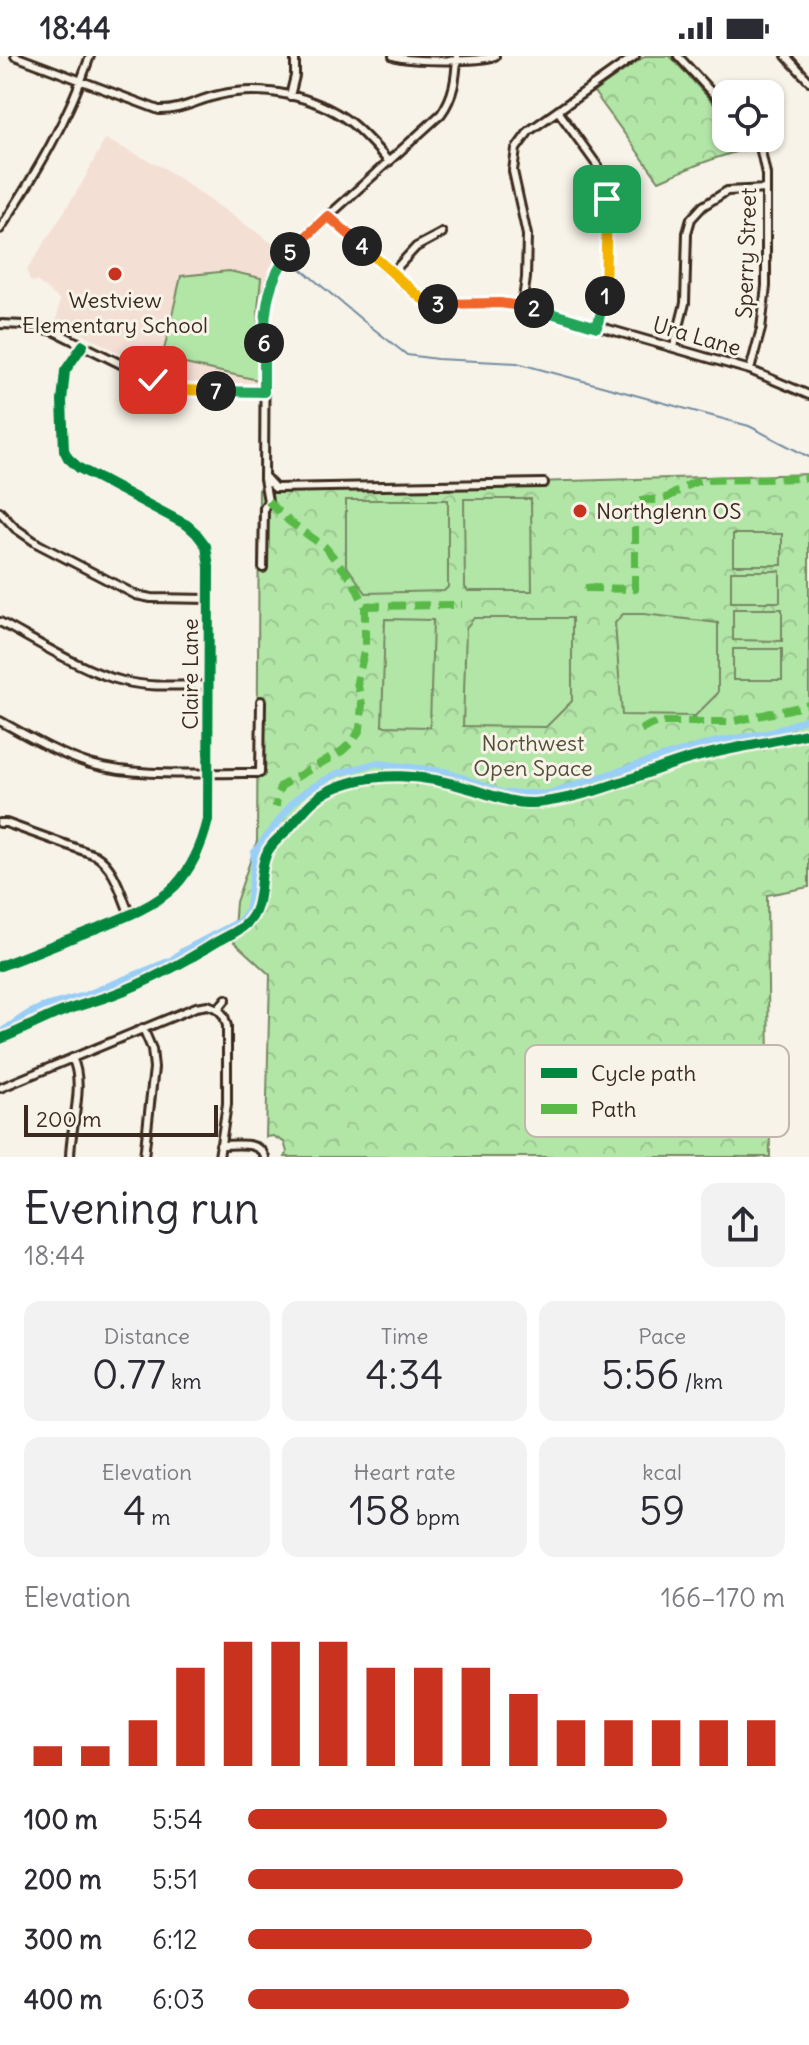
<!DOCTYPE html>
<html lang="en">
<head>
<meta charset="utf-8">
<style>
  :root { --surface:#fff; --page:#f2f2f3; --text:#2b2b33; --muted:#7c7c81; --accent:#c8321e }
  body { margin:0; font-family:Delius,sans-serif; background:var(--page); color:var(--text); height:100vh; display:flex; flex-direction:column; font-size:30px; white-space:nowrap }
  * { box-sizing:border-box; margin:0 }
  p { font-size:26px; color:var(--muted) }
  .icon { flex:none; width:44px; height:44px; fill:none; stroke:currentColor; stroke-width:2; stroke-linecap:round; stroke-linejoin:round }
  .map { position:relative; height:1101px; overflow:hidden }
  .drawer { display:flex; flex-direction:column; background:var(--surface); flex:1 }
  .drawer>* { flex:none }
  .fabs { position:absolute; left:712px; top:24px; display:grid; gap:16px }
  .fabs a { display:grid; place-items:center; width:72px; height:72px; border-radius:16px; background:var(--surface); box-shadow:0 2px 6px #0004; font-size:40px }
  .scale { position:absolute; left:24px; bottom:20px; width:194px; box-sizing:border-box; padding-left:8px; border:4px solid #3b2a1e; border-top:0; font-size:22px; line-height:28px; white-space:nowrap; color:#3b2a1e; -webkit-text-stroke:6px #f7f3e8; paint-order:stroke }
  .pin { position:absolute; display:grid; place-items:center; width:68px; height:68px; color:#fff; margin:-34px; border-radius:16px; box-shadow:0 4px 12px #0006 }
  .km { position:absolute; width:40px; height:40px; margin:-20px; border-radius:50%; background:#222; color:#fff; font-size:22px; line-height:40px; text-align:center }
  .round { display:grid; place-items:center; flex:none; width:84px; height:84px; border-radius:16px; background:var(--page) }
  .summary { display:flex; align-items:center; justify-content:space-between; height:136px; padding:0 24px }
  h1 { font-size:44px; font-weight:600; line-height:60px }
  .metrics { display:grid; grid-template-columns:repeat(3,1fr); gap:12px; height:136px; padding:8px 24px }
  .metrics div { display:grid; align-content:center; border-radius:16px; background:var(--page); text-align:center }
  .metrics b { font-size:40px; font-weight:600 }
  .metrics small { font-size:22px; font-weight:400 }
  .metrics p { font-size:22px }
  .chart { height:224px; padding:16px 24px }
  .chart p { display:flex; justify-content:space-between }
  .chart svg { width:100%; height:144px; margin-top:8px; stroke:var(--accent); stroke-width:6 }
  ul { padding:0 24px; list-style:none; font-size:26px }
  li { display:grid; grid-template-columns:128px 96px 1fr; align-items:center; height:60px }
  li i { height:20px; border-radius:10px; background:var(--accent) }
  .status { display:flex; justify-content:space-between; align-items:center; height:56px; padding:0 40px; background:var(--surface); direction:ltr }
  .status svg { height:22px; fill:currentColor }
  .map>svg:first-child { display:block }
  .built { fill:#f4dfd5 }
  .park { fill:url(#park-crowns); stroke:#768862; stroke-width:2 }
  .garden { fill:#b2e6a7; stroke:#768862; stroke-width:2 }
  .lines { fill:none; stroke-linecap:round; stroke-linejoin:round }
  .stream { stroke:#738ca0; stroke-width:2 }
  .canal { stroke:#99cef7; stroke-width:7 }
  .street-casing { stroke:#3b2a1e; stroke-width:12 }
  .street { stroke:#f7f3e8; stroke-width:6 }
  .quiet { stroke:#58b947; stroke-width:8; stroke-dasharray:16 8; stroke-linecap:butt }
  .cycleway-casing { stroke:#f7f3e8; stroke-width:15 }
  .cycleway { stroke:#00873e; stroke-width:10 }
  .split-1-casing { stroke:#fff; stroke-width:16 }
  .split-2-casing { stroke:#fff; stroke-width:16 }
  .split-3-casing { stroke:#fff; stroke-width:16 }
  .split-4-casing { stroke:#fff; stroke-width:16 }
  .split-5-casing { stroke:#fff; stroke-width:16 }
  .split-6-casing { stroke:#fff; stroke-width:16 }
  .split-7-casing { stroke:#fff; stroke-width:16 }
  .split-8-casing { stroke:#fff; stroke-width:16 }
  .split-1 { stroke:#f5b400; stroke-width:10 }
  .split-2 { stroke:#22a559; stroke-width:10 }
  .split-3 { stroke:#f0652b; stroke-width:10 }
  .split-4 { stroke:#f5b400; stroke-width:10 }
  .split-5 { stroke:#f0652b; stroke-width:10 }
  .split-6 { stroke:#22a559; stroke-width:10 }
  .split-7 { stroke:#22a559; stroke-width:10 }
  .split-8 { stroke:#f5b400; stroke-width:10 }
  .poi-dot { fill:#c8321e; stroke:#f7f3e8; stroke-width:3 }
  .labels { text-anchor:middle; stroke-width:6; stroke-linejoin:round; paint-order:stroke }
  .street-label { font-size:22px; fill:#3b2a1e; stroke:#f7f3e8 }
  .poi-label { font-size:22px; fill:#3b2a1e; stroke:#f7f3e8 }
  .park-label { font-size:22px; fill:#535039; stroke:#f7f3e8 }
  .key { fill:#f7f3e8; stroke:#bfb7ab; stroke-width:2 }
  .key-label { font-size:22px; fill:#3b2a1e }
</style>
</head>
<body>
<div class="status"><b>18:44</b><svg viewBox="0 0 49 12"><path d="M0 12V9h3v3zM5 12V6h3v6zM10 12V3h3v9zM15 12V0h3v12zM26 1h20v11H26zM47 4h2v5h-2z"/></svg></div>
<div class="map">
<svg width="809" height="1101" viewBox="0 0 809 1101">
  <defs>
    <pattern id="park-crowns" width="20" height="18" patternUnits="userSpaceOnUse" patternTransform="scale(2)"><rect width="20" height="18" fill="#b2e6a7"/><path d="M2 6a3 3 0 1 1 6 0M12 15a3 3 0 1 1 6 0" fill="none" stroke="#9ac58f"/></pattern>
  </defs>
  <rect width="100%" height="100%" fill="#f7f3e8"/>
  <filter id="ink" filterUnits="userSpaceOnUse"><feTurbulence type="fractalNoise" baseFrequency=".0125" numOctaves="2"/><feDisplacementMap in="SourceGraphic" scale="16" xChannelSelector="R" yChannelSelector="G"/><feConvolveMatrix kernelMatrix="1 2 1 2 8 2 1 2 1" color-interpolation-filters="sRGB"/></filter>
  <g filter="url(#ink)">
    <path class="built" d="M 105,83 L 164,112 L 282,194 L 277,199 L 270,212 L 258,253 L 258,324 L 256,327 L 203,328 L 185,327 L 165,321 L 75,274 L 56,267 L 60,244 L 38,226 L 30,225 L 27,214 L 81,129 Z"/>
    <path class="park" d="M 645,0 L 670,0 L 726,61 L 726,82 L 744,82 L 752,92 C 719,99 689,112 659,125 L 594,36 Z
      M 809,418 L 809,831 L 767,839 L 770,1101 L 285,1101 L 287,1096 L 284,1086 L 273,1080 L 266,1081 L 270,919 L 233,885 L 236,846 L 257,785 L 259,434 Z"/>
    <path class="garden" d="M 229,215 L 261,222 L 258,253 L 258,324 L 162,303 L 181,220 Z
      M 464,443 L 531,443 L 532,535 L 468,535 L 465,531 Z
      M 346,444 L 448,444 L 448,531 L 444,535 L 366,537 L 346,509 Z
      M 733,478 L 782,478 L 782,509 L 733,509 Z
      M 731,515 L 780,515 L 780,546 L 731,546 Z
      M 733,553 L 782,553 L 782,585 L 733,584 Z
      M 623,558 L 644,558 L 718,567 L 718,637 L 695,660 L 622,659 L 615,567 Z
      M 474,562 L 572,562 L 572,645 L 546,671 L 463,670 L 466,572 Z
      M 385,563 L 433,564 L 430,671 L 382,670 Z
      M 733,593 L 782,593 L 782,624 L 733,624 Z"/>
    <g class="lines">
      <path class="stream" d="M 294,207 L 361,263 L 407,299 L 437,303 L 517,307 L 749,370 L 809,401"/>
      <path class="canal" d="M 0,977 L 28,958 L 43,951 L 86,939 L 172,904 L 183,895 L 240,865 L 248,854 L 254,810 L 254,797 L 294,745 L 306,735 L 336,718 L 376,707 L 447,716 L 502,737 L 546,738 L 663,701 L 715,686 L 773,676 L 809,662"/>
      <defs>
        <path id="street" d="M 15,0 L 159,54 C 180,55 199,43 219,39 C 262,29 314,39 350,66 C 365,78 377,92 389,106
          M 393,0 C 409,6 480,6 495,0
          M 678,0 L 726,52
          M 786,0 L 809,25
          M 290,40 L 295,20 L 295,0
          M 558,55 L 597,109 L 607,135 L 606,230 L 597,271
          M 328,160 L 413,236 C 435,253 456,246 482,247 C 500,247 517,249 535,252 L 750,314 L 809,339
          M 0,173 C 37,116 68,64 90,0
          M 392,217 L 416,191 L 442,177
          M 522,250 L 526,222 L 527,179 L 513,115 L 516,93 L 529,75 L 635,0
          M 0,268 L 25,269 L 54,275 L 147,321 L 178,334 L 264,336
          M 674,291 L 685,247 L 687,177 L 691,163 L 703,150 L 727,135 L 766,133
          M 750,314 L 761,273 L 766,230 L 766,118 L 761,95 L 754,82
          M 265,421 L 275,432 L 544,427
          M 0,456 L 15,472 L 38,488 L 136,539 L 151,542 L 210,543
          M 263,512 L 264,452 L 268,445 L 264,423 L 265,255 L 269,234 L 278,213 L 292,194 L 303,183 L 441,58 C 454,40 456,22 457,0
          M 0,566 C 36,585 84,616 123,625 C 151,632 181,629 209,629
          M 0,665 C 29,681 58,698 90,708 C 141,722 202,716 256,717 L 260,717 L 261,645
          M 0,767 L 6,767 L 95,799 C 115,811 121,838 130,859
          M 0,910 C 29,899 58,887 87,876 C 117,864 152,853 175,830 C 193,811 202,789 208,764 L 209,511 L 206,490 L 196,477 L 187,469 L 79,412 L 68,402 L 64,394 L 62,345 L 65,315 L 83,289
          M 218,953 L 224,960 L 227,970 L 227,1048 L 219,1101
          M 218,953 L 226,943
          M 143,972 L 152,993 L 154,1012 L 144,1101
          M 0,1032 L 196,951 L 208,949 L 218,953
          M 220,1089 C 236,1089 259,1084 265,1101
          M 70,1101 C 70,1072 86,1028 72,1002"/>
      </defs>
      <use href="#street" class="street-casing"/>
      <use href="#street" class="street"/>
      <path class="quiet" d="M 268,445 L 290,466 L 325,491 L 353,525 L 365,550 L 365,592 L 357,626 L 362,648 L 360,673 L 354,684 L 342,695 L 281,730 L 277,739 L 276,751
        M 585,532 L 635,533 L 635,444 C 646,444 658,445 668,441 C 680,435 690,426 703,424 L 809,422
        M 365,550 L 462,549
        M 641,674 L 650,669 L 658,666 L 730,666 L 809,649"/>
      <defs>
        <path id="cycleway" d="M 0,910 C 29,899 58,887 87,876 C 117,864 152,853 175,830 C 193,811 202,789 208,764 L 209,511 L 206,490 L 196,477 L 187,469 L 79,412 L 68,402 L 64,394 L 62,345 L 65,315 L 83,289
          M 0,983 C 21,975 40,964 61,956 C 78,950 95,945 112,939 C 148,926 183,907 215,887 C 225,881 238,876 246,868 C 265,851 257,821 266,799 C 270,787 281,781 289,772 C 302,758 310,744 328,735 C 375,712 427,719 475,734 C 494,740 514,748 534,747 C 584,743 632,721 679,706 C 722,692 766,688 809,677"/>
      </defs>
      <use href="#cycleway" class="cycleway-casing"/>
      <use href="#cycleway" class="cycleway"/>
    </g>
  </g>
  <g class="lines" filter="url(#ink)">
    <defs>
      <path id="split-1" d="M 605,240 L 607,143"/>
      <path id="split-2" d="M 534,252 L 597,271 L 605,240"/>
      <path id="split-3" d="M 438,248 L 500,247 L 534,252"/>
      <path id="split-4" d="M 362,190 L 422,243 L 438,248"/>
      <path id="split-5" d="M 290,196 L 328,160 L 362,190"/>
      <path id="split-6" d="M 264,287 C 265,252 268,223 290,196"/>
      <path id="split-7" d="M 216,335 L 264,336 L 264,287"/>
      <path id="split-8" d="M 153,324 L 178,334 L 216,335"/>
    </defs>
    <use href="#split-1" class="split-1-casing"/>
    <use href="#split-2" class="split-2-casing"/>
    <use href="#split-3" class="split-3-casing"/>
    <use href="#split-4" class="split-4-casing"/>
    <use href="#split-5" class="split-5-casing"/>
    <use href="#split-6" class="split-6-casing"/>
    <use href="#split-7" class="split-7-casing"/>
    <use href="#split-8" class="split-8-casing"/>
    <use href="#split-1" class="split-1"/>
    <use href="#split-2" class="split-2"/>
    <use href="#split-3" class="split-3"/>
    <use href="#split-4" class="split-4"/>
    <use href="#split-5" class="split-5"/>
    <use href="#split-6" class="split-6"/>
    <use href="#split-7" class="split-7"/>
    <use href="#split-8" class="split-8"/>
  </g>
  <g class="poi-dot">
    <circle cx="115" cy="218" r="8"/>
    <circle cx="580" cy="455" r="8"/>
  </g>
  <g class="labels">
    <g class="street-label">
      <text transform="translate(746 197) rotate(-88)" y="8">Sperry Street</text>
      <text transform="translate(697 280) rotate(16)" y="8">Ura Lane</text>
      <text transform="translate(190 618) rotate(-90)" y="8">Claire Lane</text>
    </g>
    <g class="poi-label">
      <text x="115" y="252">Westview<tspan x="115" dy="25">Elementary School</tspan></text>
      <text x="596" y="463" text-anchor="start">Northglenn OS</text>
    </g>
    <g class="park-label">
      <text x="533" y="695">Northwest<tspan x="533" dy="25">Open Space</tspan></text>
    </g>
  </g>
  <rect x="525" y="989" width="264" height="92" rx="12" class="key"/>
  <rect x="541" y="1012" width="36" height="10" fill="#00873e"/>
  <rect x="541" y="1048" width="36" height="10" fill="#58b947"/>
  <g class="key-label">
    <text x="591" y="1025">Cycle path</text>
    <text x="591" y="1061">Path</text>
  </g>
</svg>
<div class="fabs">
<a><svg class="icon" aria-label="locate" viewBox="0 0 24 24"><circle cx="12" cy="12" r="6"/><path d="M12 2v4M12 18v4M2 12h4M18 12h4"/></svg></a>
</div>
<div class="scale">200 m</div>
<div class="pin" style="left:607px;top:143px;background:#1e9e55"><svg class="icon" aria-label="arrive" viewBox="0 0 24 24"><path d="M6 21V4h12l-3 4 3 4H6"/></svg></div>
<div class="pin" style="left:153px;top:324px;background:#d93025"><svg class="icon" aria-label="check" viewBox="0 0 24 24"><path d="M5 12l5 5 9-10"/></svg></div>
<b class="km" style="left:605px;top:240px">1</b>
<b class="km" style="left:534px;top:252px">2</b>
<b class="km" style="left:438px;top:248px">3</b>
<b class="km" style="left:362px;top:190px">4</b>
<b class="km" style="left:290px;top:196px">5</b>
<b class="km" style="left:264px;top:287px">6</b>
<b class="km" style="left:216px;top:335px">7</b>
</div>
<section class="drawer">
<div class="summary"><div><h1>Evening run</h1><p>18:44</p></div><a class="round"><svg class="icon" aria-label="share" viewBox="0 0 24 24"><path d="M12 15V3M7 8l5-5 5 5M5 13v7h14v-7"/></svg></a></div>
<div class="metrics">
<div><p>Distance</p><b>0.77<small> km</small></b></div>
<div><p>Time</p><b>4:34</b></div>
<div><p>Pace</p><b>5:56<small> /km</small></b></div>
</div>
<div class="metrics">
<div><p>Elevation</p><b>4<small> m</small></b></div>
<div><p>Heart rate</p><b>158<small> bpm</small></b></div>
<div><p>kcal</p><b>59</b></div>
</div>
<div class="chart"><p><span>Elevation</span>166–170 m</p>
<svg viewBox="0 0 160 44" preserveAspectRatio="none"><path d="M5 44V38M15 44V38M25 44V30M35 44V14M45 44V6M55 44V6M65 44V6M75 44V14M85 44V14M95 44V14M105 44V22M115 44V30M125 44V30M135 44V30M145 44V30M155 44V30"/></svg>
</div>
<ul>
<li><b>100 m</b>5:54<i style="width:78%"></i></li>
<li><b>200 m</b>5:51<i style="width:81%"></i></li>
<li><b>300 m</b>6:12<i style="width:64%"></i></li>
<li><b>400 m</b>6:03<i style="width:71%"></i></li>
</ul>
</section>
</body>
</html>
